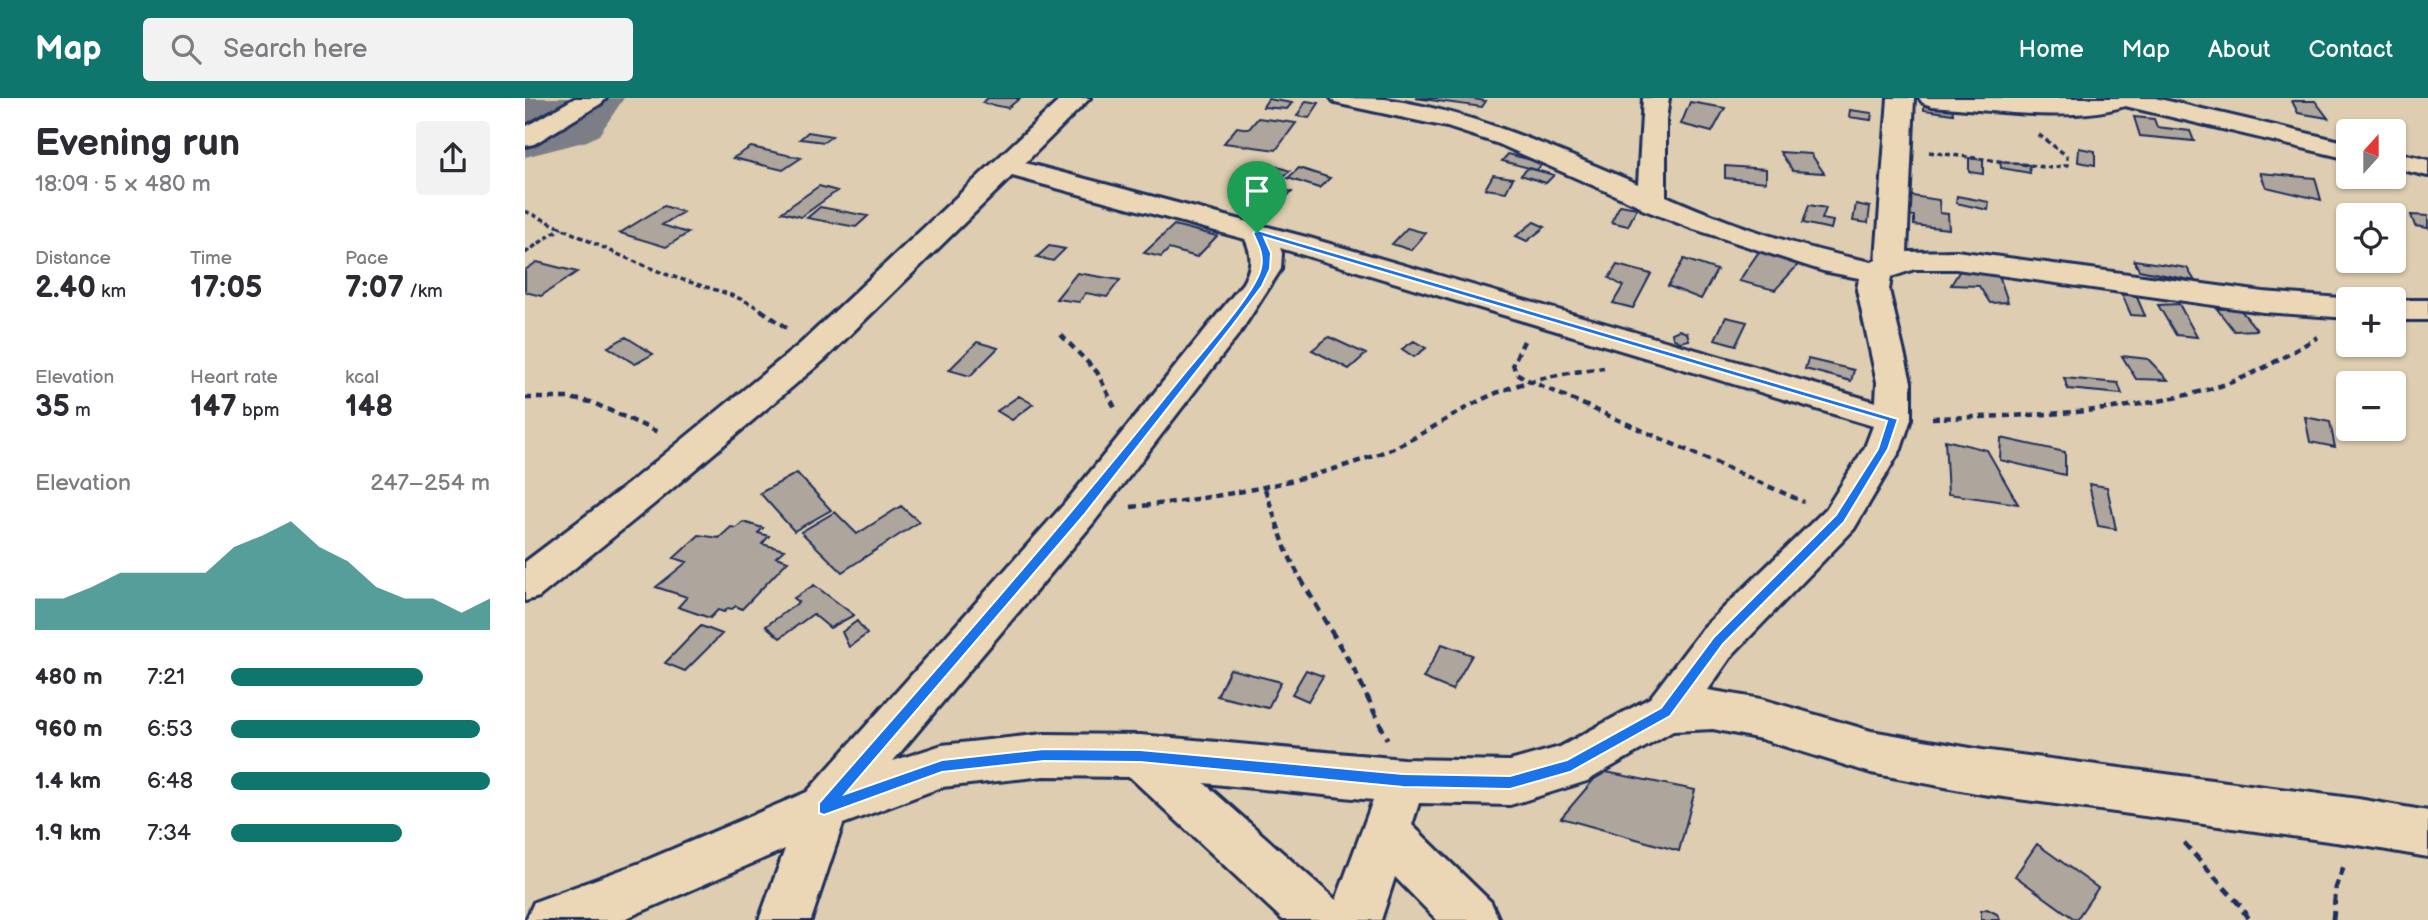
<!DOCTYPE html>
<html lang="en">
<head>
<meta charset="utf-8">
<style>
  :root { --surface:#fff; --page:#f2f2f3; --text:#2b2b33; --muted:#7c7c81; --accent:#0f766e }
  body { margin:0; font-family:"Balsamiq Sans",sans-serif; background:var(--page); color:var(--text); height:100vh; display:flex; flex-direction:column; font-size:26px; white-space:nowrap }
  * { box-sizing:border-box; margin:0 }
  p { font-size:23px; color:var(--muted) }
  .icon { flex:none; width:38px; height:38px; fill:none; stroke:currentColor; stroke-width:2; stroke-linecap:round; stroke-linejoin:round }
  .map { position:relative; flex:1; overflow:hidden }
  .sheet { display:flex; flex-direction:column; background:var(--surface); width:525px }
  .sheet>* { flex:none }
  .needle { width:46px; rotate:21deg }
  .buttons { position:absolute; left:1811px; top:21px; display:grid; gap:14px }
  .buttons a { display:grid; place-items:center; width:70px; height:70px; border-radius:7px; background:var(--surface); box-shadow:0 2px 5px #0004; font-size:35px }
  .pin { position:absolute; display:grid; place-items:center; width:60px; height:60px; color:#fff; margin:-72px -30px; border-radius:50% 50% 50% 0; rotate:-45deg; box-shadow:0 0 7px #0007 }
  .pin .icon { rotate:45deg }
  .round { display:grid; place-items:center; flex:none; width:74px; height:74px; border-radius:7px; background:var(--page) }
  .head { display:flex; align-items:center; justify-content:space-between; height:119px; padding:0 35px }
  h1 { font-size:38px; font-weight:800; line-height:52px }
  .metrics { display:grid; grid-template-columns:repeat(3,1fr); gap:10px; height:119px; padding:7px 35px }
  .metrics div { display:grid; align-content:center }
  .metrics b { font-size:30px; font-weight:800 }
  .metrics small { font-size:19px; font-weight:400 }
  .metrics p { font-size:19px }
  .chart { height:196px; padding:14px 35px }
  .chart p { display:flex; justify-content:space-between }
  .chart svg { width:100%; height:126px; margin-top:7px; fill:var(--accent); opacity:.7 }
  ul { padding:0 35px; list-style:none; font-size:23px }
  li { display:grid; grid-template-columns:112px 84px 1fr; align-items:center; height:52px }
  li i { height:18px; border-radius:9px; background:var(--accent) }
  header { display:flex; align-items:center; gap:42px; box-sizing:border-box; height:98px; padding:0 35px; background:var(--accent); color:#fff }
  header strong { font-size:33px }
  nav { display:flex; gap:38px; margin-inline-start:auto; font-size:24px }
  .search { width:490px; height:63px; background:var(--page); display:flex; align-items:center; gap:18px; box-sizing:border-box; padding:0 24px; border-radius:7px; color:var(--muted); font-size:26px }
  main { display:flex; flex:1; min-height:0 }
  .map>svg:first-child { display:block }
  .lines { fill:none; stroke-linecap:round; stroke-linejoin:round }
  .runway { fill:#7c7e87; fill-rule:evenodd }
  .building { fill:#aea59c; stroke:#1b2f5e; stroke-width:2 }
  .street-casing { stroke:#1b2f5e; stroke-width:6 }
  .path-far2 { stroke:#1b2f5e; stroke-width:3.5; stroke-dasharray:5 3.5; stroke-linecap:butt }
  .path-far1 { stroke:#1b2f5e; stroke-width:4.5; stroke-dasharray:7 5; stroke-linecap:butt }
  .path { stroke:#1b2f5e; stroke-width:5; stroke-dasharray:9 6; stroke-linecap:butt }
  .street { fill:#ebd7b5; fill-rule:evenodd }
  .route { fill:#1a73e8; stroke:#fff; stroke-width:2; fill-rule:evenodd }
</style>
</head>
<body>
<header>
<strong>Map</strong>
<div class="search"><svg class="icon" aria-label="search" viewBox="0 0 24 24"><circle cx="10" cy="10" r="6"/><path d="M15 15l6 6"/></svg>Search here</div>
<nav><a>Home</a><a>Map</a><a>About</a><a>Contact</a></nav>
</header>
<main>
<section class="sheet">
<div class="head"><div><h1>Evening run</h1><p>18:09 · 5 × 480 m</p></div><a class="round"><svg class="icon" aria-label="share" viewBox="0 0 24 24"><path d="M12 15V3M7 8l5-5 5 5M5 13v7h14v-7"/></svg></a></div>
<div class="metrics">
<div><p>Distance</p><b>2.40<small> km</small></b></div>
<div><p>Time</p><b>17:05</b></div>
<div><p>Pace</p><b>7:07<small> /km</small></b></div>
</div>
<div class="metrics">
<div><p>Elevation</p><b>35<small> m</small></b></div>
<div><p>Heart rate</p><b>147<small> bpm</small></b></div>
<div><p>kcal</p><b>148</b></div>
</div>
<div class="chart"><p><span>Elevation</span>247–254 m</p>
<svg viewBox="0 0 160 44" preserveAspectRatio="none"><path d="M0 44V33L10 33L20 29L30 24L40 24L50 24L60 24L70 15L80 11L90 6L100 15L110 20L120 29L130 33L140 33L150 38L160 33V44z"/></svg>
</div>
<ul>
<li><b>480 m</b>7:21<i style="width:74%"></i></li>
<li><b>960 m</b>6:53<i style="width:96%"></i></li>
<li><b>1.4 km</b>6:48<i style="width:100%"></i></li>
<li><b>1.9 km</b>7:34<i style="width:66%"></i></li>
</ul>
</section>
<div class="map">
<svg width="1903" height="822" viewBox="0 0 1903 822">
  <rect width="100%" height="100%" fill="#decdb0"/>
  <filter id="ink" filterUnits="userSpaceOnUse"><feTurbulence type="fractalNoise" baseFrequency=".0143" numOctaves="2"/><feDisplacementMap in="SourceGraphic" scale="14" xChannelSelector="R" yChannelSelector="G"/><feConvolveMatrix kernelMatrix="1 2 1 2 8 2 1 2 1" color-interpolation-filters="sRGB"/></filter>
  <g filter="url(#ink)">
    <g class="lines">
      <path class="runway" d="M 0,0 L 99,0 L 74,37 L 62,43 L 0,59 Z"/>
    </g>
    <path class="building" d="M 463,0 L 495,0 L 483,10 L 457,5 Z
      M 890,0 L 942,0 L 961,3 L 957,9 Z
      M 743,1 L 767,5 L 762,11 L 738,9 Z
      M 781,3 L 794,5 L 784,20 L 772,18 Z
      M 1767,3 L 1790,3 L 1803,20 L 1773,15 Z
      M 1165,4 L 1200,10 L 1187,34 L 1156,26 Z
      M 1399,6 L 1427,9 L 1428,16 L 1399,12 Z
      M 1325,12 L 1347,15 L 1346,22 L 1324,19 Z
      M 1609,19 L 1629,21 L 1632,29 L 1665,33 L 1669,43 L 1615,38 Z
      M 733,20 L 771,25 L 751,52 L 699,45 L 712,29 L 724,31 Z
      M 283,34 L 307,38 L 299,44 L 275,41 Z
      M 226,49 L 276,60 L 258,72 L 208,60 Z
      M 1554,50 L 1570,53 L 1570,67 L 1553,64 Z
      M 1255,54 L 1286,56 L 1299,75 L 1268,73 Z
      M 983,56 L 1018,65 L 1012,72 L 977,63 Z
      M 1444,60 L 1458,62 L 1458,76 L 1444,74 Z
      M 1475,63 L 1504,67 L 1505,75 L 1476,70 Z
      M 751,68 L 765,73 L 747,87 L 767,94 L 758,101 L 723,89 Z
      M 1200,68 L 1241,71 L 1241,84 L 1200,80 Z
      M 774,70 L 805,80 L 794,90 L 763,80 Z
      M 1003,70 L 1029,77 L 1021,85 L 996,77 Z
      M 1735,75 L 1790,80 L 1796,102 L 1741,89 Z
      M 968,77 L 988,80 L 981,94 L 960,91 Z
      M 294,88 L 312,93 L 276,119 L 257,114 Z
      M 1381,97 L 1414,102 L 1415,115 L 1423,116 L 1424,131 L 1389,127 L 1389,118 L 1382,117 Z
      M 1432,98 L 1464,104 L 1463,112 L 1431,105 Z
      M 1331,106 L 1345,109 L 1343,125 L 1328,123 Z
      M 1095,107 L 1112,110 L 1103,128 L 1086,124 Z
      M 1284,107 L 1301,110 L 1297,121 L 1308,123 L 1306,131 L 1278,125 Z
      M 139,108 L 158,114 L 137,127 L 163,135 L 141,149 L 95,135 Z
      M 295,109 L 343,118 L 331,129 L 282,120 Z
      M 1886,117 L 1903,118 L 1903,130 L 1890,128 Z
      M 1009,124 L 1020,129 L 1002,143 L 991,138 Z
      M 649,127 L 692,138 L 672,159 L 644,151 L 636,159 L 619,155 Z
      M 882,130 L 901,135 L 886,152 L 867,146 Z
      M 524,148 L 540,151 L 528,163 L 512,159 Z
      M 1235,152 L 1273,167 L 1250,192 L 1214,183 Z
      M 1159,161 L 1192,172 L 1176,201 L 1143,188 Z
      M 1609,162 L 1662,170 L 1670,183 L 1614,172 Z
      M 12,164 L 52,174 L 16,198 L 0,194 L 0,172 Z
      M 1092,167 L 1126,176 L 1108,210 L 1088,205 L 1098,188 L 1084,180 Z
      M 1437,169 L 1474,177 L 1483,204 L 1465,205 L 1454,188 L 1426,187 Z
      M 552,175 L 595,182 L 582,199 L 561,195 L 554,204 L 531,201 Z
      M 1597,196 L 1611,197 L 1620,218 L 1606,217 Z
      M 1654,206 L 1672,239 L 1651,237 L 1633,207 Z
      M 1714,210 L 1732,232 L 1709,233 L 1692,211 Z
      M 1201,219 L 1222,224 L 1211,247 L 1190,241 Z
      M 1154,232 L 1162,235 L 1164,242 L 1155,244 L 1148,240 L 1147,235 Z
      M 101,239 L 128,256 L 110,266 L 83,249 Z
      M 804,239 L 841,256 L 824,271 L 787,252 Z
      M 889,243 L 901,250 L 889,259 L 877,251 Z
      M 452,244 L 473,250 L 445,278 L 424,272 Z
      M 1597,258 L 1623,261 L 1643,282 L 1611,281 Z
      M 1283,261 L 1329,272 L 1326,283 L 1280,271 Z
      M 1539,280 L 1593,285 L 1597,296 L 1543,291 Z
      M 494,298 L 508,306 L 487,322 L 472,313 Z
      M 1780,319 L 1805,324 L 1810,349 L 1785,344 Z
      M 1476,340 L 1540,354 L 1540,377 L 1475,362 Z
      M 1420,342 L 1462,352 L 1493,406 L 1423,396 Z
      M 272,375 L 306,412 L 269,433 L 235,395 Z
      M 1564,386 L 1582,389 L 1591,431 L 1573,428 Z
      M 376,408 L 394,424 L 317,474 L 276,434 L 310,414 L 332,436 Z
      M 218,424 L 238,430 L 233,435 L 244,438 L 237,446 L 259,452 L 251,459 L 263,463 L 217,511 L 211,508 L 207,511 L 203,510 L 199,514 L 193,512 L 185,520 L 153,509 L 162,499 L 131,489 L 162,464 L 149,460 L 174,437 L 194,440 L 206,429 L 211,430 Z
      M 289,487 L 329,517 L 305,530 L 288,516 L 255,540 L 241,528 L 274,504 L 269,500 Z
      M 332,523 L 342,536 L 324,549 L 317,534 Z
      M 176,528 L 197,536 L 160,573 L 140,565 Z
      M 917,546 L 947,557 L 927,592 L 898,580 Z
      M 705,571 L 756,584 L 743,610 L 692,598 Z
      M 781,572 L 798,578 L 783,603 L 767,596 Z
      M 1076,673 L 1170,692 L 1154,753 L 1036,720 Z
      M 1512,746 L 1573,790 L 1551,822 L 1490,778 Z
      M 1462,811 L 1472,816 L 1475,822 L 1456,822 L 1456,813 Z"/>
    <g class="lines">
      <defs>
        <path id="street" d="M 50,0 L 81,0 L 77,5 L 9,46 L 0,48 L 0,29 Z
          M 537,0 L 565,0 L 500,65 L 781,139 L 1351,304 L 1352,284 L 1332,192 L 1334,180 L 1298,173 L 1166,130 L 1117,111 L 1115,108 L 974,46 L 922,29 L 810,5 L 806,0 C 824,0 843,0 860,1 C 950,14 1030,51 1113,86 L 1118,0 L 1144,0 L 1141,22 L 1141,98 C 1207,127 1277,151 1347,164 L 1351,162 L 1363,0 L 1389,0 L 1382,154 L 1431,153 L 1738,194 L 1829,201 L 1824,201 L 1824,220 L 1738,214 L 1431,171 L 1390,171 L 1366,179 L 1364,192 L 1386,284 L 1386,321 L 1376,351 L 1329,431 L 1208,556 L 1183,592 L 1236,601 L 1346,633 L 1457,652 L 1833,701 L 1903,713 L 1903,759 L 1833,747 L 1457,696 L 1346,675 L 1236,641 L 1188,631 L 1148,633 L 1062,683 L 985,707 L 894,705 L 887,727 L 966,804 L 974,822 L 912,822 L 870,779 L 856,822 L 758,822 L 605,679 L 519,678 L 417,689 L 318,726 L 286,822 L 234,822 L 260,751 L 97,822 L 1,822 L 9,804 L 115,765 L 282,694 L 541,404 L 718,185 C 727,168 728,158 720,141 L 487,78 L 299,262 L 129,406 L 14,499 L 0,503 L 0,464 L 103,386 L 275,246 ZM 755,150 L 1348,328 L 1340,349 L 1301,411 L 1178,530 L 1125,600 L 1035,649 L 985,663 L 878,661 L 615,637 L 519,636 L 417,647 L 368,663 L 569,424 L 716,233 L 756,171 L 757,155 ZM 679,685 L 848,702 L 811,802 Z
          M 1394,0 L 1630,0 L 1824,45 L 1824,61 L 1600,8 C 1547,25 1463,12 1407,8 L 1398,5 Z
          M 1869,54 L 1903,62 L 1903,78 L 1869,70 Z
          M 1869,202 L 1903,202 L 1903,222 L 1869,222 Z"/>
      </defs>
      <use href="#street" class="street-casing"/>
      <path class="path-far2" d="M 1404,54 L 1527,70 L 1542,67 L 1542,58 L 1514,37
        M 0,113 C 46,134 91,157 138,175 C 171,188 208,193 238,213
        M 0,155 L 37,129"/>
      <path class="path-far1" d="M 236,212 L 263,231
        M 536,237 L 572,274 L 590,310
        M 999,243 L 988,266 L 991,275 L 1003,282 L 1279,404
        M 0,300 L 43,300 L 66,304 L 135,335
        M 1407,320 C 1503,318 1606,316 1698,287 C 1732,276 1762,257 1793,239
        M 740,391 L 761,452 L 776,482
        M 606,409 C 693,400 779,385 861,353 C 896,339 927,316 960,300 C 998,282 1038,275 1079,270"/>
      <path class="path" d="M 775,480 L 831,575 L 862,641
        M 1659,745 L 1714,806 L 1724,822
        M 1808,822 L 1811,790 L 1820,765"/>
      <use href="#street" class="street"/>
    </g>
  </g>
  <path class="route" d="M 732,132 L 1373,321 L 1363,351 L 1319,424 L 1198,546 L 1145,618 L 1045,674 L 985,691 L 878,689 L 615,664 L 519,663 L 417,674 L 299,717 L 294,715 L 294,705 C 417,565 539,426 655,281 C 674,257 731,195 736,170 C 739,156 733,146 728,135 ZM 739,139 L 1362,323 L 1353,351 L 1311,417 L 1189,539 L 1136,610 L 1042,662 L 985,678 L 878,676 L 615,652 L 519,651 L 417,662 L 320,696 L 559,417 L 707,228 L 737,188 L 745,171 L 746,155 Z"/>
</svg>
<div class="buttons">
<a><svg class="needle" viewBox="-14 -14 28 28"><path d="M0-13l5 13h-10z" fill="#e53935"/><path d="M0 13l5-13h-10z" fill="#7c7c81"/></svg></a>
<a><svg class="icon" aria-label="locate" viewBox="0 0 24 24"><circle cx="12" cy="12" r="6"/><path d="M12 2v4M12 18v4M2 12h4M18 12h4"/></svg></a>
<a>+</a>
<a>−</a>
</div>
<div class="pin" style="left:732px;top:135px;background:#1e9e55"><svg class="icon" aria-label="arrive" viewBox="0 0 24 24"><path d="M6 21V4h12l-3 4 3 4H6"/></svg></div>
</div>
</main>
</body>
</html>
